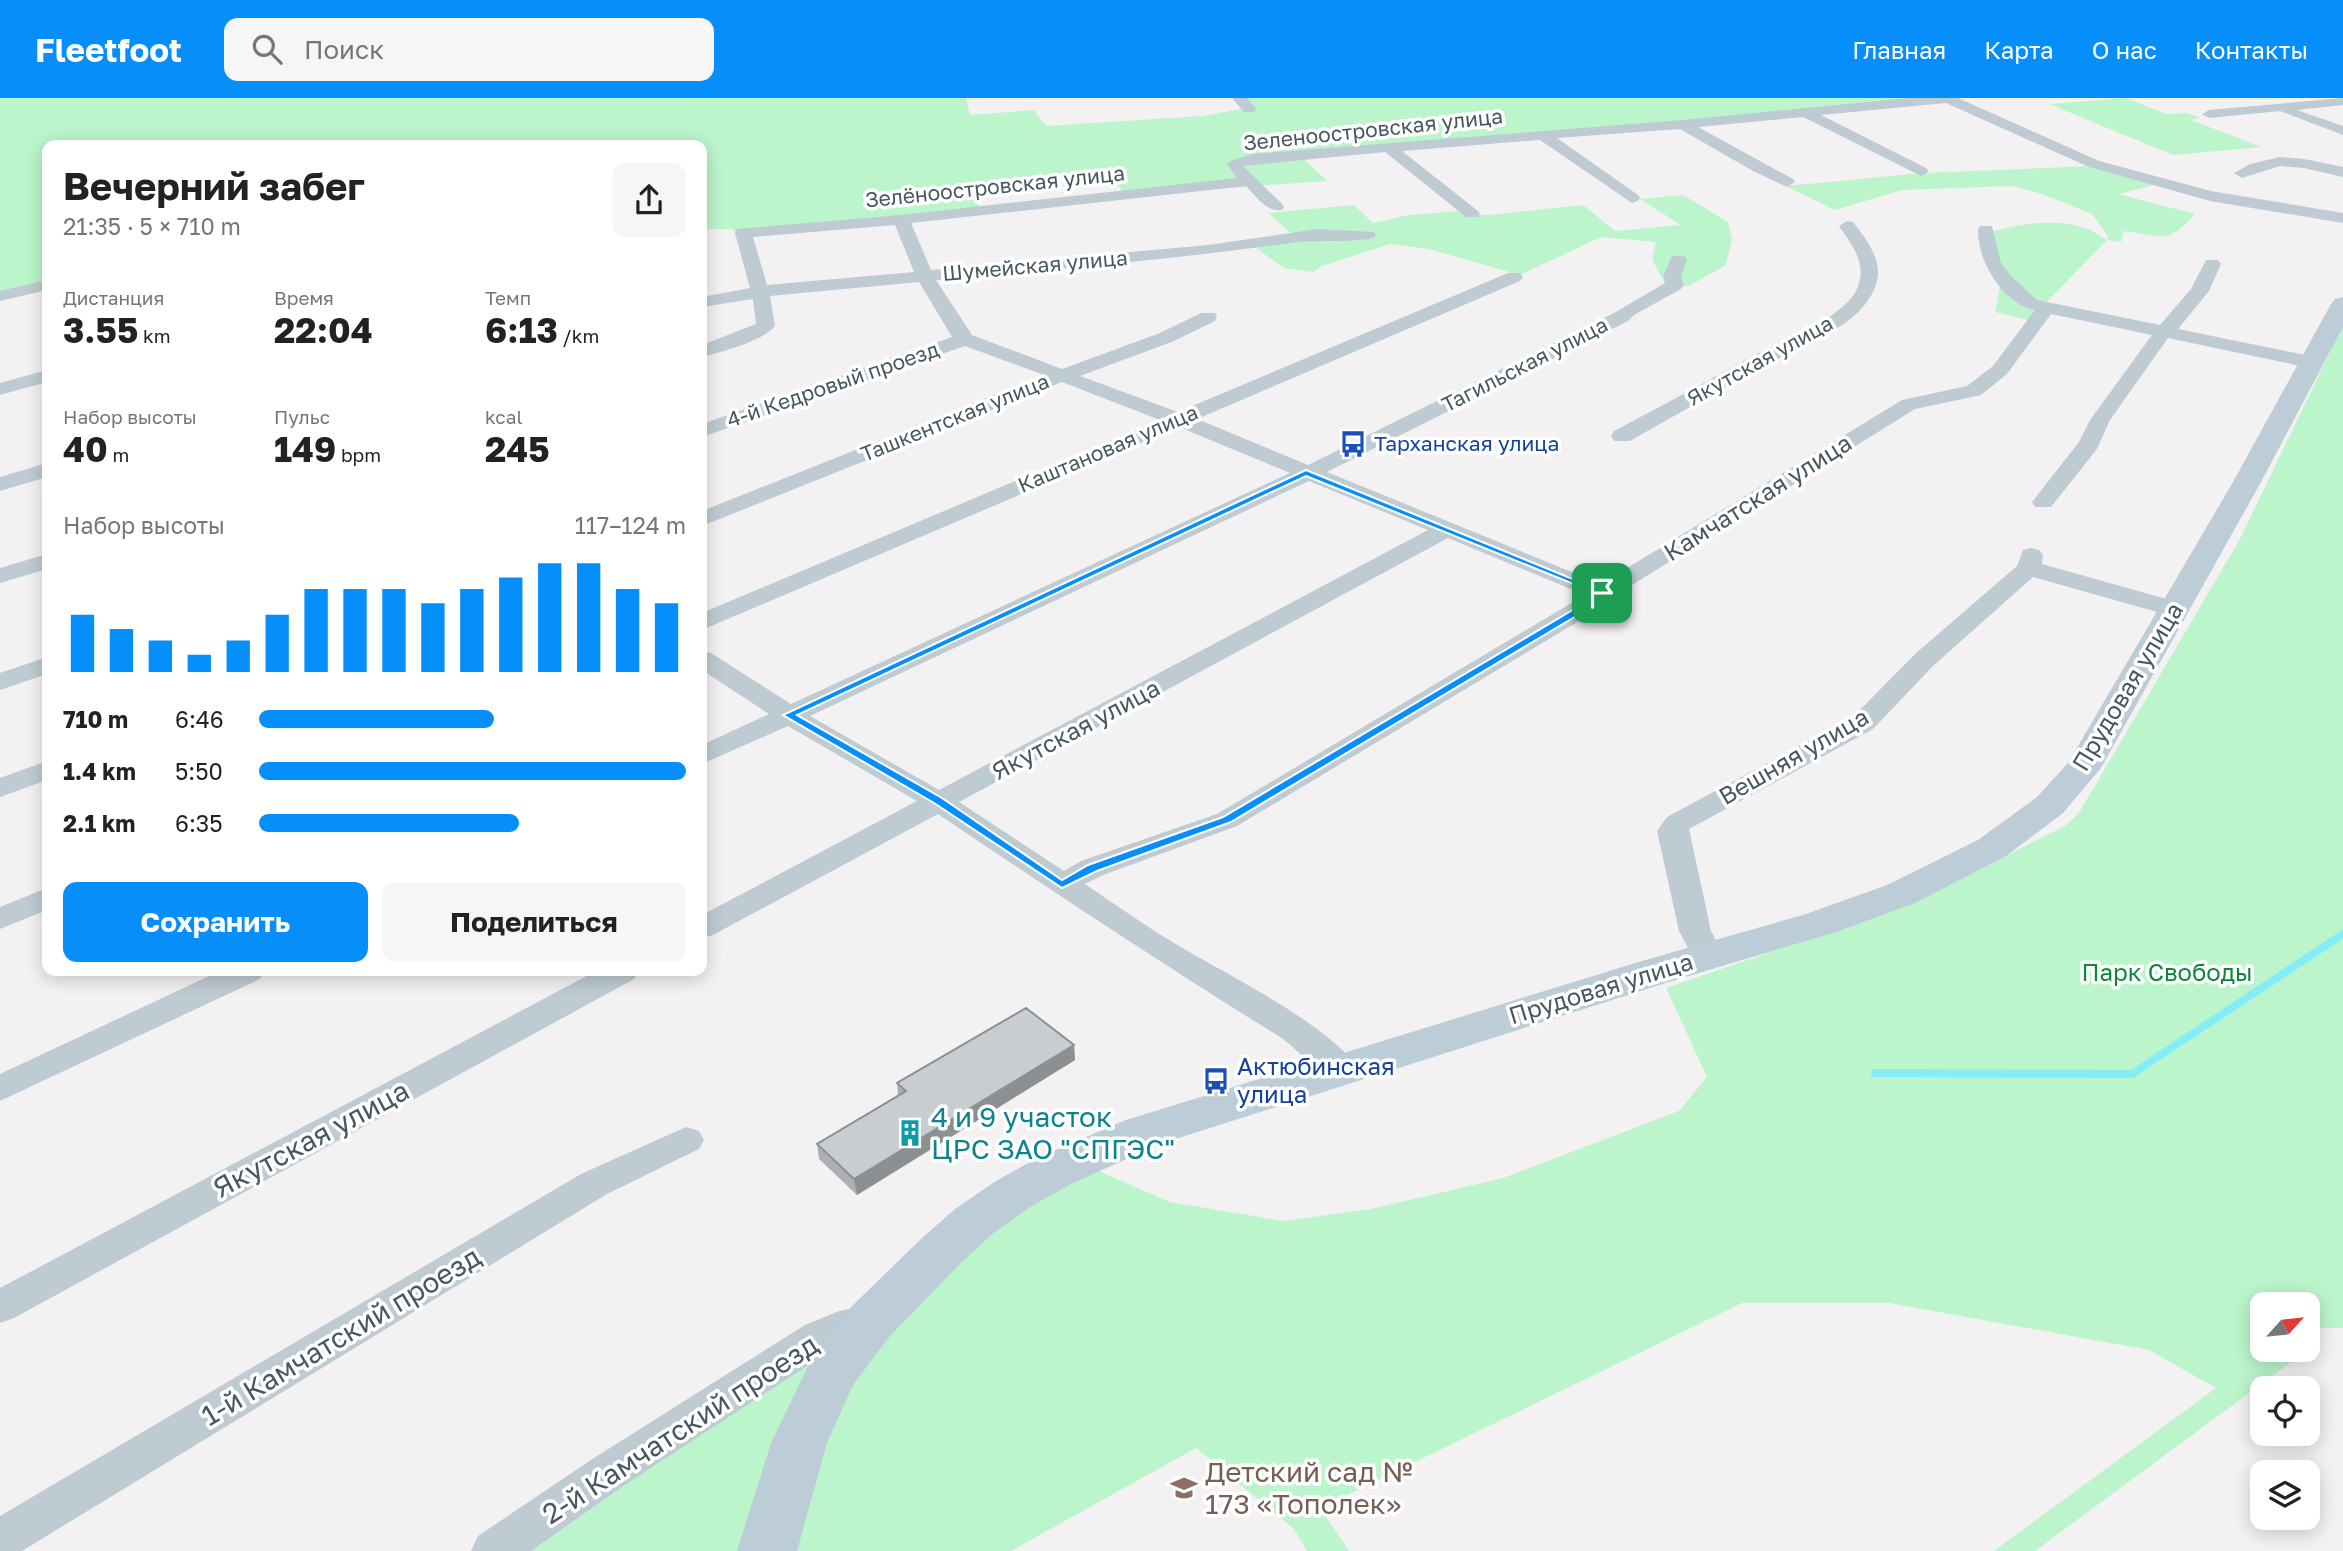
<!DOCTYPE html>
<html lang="ru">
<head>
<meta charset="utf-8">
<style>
  :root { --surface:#fff; --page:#f6f6f6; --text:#222; --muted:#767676; --accent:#068ffa }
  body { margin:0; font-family:"Golos Text",sans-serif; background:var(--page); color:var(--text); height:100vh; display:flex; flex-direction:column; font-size:26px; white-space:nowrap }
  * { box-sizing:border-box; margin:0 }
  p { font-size:23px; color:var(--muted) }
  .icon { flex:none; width:38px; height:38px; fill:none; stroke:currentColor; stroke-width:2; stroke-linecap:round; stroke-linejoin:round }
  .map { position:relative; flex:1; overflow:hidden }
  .drawer { position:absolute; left:42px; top:42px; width:665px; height:836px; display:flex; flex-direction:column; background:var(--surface); border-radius:14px; box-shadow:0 4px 18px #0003 }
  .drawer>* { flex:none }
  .needle { width:46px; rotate:63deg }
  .fabs { position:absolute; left:2250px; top:1194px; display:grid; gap:14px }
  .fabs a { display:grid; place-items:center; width:70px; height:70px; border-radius:14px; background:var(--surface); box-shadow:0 4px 18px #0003; font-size:35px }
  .pin { position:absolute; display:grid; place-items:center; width:60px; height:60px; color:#fff; margin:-30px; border-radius:14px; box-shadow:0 4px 10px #0006 }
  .round { display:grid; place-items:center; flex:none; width:74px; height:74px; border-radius:14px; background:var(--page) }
  .summary { display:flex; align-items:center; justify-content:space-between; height:119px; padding:0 21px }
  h1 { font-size:38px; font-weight:700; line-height:52px }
  .metrics { display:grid; grid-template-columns:repeat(3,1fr); gap:10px; height:119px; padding:7px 21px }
  .metrics div { display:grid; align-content:center }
  .metrics b { font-size:35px; font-weight:700 }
  .metrics small { font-size:19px; font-weight:400 }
  .metrics p { font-size:19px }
  .chart { height:196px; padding:14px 21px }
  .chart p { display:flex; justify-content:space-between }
  .chart svg { width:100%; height:126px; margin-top:7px; stroke:var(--accent); stroke-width:6 }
  .cta { display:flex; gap:14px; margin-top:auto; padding:14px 21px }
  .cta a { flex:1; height:80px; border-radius:14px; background:var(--accent); color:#fff; font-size:28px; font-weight:700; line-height:80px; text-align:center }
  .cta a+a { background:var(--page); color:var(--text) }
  ul { padding:0 21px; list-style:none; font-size:23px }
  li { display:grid; grid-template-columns:112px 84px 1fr; align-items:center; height:52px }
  li i { height:18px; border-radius:9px; background:var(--accent) }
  header { display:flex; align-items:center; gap:42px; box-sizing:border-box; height:98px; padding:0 35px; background:var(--accent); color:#fff }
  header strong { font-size:33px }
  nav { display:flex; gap:38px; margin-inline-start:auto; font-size:24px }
  .search { width:490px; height:63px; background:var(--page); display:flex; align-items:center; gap:18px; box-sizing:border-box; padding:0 24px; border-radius:14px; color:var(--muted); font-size:26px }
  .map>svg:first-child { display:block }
  .green { fill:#bcf5cb }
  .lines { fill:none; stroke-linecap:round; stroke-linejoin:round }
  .stream { stroke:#85edf6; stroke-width:8 }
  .minor { fill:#becbd2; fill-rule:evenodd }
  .secondary { fill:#bdcdd7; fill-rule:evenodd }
  .wall { fill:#acb0b5 }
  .shaded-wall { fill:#8c9093 }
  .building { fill:#c8cdd2; stroke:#8c9093; stroke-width:2 }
  .route { fill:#068ffa; stroke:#fff; stroke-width:2; fill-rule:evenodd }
  .labels { text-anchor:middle; stroke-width:7; stroke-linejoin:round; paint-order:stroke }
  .far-street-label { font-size:21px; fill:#475861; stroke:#fff }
  .far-transit-label { font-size:21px; fill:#164399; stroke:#fff; text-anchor:start }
  .street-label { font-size:24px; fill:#475861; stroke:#fff }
  .park-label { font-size:24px; fill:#0d873b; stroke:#fff }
  .transit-label { font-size:24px; fill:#164399; stroke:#fff; text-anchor:start }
  .near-culture-label { font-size:28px; fill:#0d838f; stroke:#fff; text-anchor:start }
  .near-street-label { font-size:28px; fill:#475861; stroke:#fff }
  .near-education-label { font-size:28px; fill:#785e54; stroke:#fff; text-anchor:start }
</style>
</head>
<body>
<header>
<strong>Fleetfoot</strong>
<div class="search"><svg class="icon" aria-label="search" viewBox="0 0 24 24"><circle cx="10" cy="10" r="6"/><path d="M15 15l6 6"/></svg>Поиск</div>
<nav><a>Главная</a><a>Карта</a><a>О нас</a><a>Контакты</a></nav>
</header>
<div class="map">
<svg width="2343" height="1453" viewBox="0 0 2343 1453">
  <rect width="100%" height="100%" fill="#f4f1f2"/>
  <path class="green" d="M 0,0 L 966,0 L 970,17 L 1034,12 L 1046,28 L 1202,18 L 1241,11 L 1234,0 L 1928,0 L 1302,59 L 1327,83 L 1126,97 L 1104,72 L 962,89 L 982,111 L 737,135 L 732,131 L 702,131 L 702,47 L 47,47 L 47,186 L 0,196 Z
    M 2126,0 L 2167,16 L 2187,15 L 2201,20 L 2191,22 L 2261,49 L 2173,57 L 2049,6 Z
    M 2091,68 L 2158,86 L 2118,96 L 2195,116 C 2168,147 2162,138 2124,133 L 2121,144 L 2107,142 L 2029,222 L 1995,214 L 2000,189 L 2011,187 L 1990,148 L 1994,133 C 2023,125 2059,120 2088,131 C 2095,133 2101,139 2107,142 L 2108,138 L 2092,116 L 2042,96 L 2012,88 L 1902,92 L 1835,112 L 1786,88 L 1923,75 Z
    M 1683,97 L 1728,124 L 1732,141 L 1726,167 L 1689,188 L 1673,186 L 1661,179 L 1652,161 L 1656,144 L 1601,139 L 1520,177 L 1429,151 L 1390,146 L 1322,168 L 1313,174 L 1284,170 L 1253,148 L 1292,136 L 1268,115 L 1354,107 L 1373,125 L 1409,117 L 1461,113 L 1471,117 L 1489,117 L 1583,107 L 1615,133 L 1681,127 L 1640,101 Z
    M 2343,227 L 2343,1230 L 2321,1230 L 2308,1244 L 2308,1206 L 2263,1206 L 2263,1251 L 2302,1251 L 2291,1264 L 2035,1453 L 1994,1453 L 2216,1290 L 2149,1252 L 1889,1205 L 1742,1205 L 1320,1410 L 1349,1453 L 1307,1453 L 1294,1431 L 1196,1350 L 1011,1453 L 784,1453 L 851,1273 L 947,1160 L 1087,1068 L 1170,1104 L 1284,1123 L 1371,1111 L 1503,1080 L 1679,1013 L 1707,979 L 1666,890 L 1910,806 L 2065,728 L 2079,715 L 2240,441 Z
    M 839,1239 L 748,1453 L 513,1453 Z"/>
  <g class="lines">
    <path class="stream" d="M 1875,975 L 2132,976 L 2343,836"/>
    <path class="minor" d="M 1232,0 L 1247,0 L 1256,11 L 1254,14 L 1244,14 Z
      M 1908,0 L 1958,0 L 2099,63 L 2211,93 L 2343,115 L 2343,125 L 2210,103 L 2089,69 L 1946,5 L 1821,17 L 1926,70 L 1929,73 L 1921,78 L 1803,19 L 1698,29 L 1793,81 L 1795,84 L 1787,89 L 1753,73 L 1680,31 L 1557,40 L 1638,97 L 1640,100 L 1638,103 L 1632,105 L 1540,42 L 1402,53 L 1478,113 L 1480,116 L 1478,119 L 1466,119 L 1385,54 L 1243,68 L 1282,106 L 1284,109 L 1282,112 C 1267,115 1256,98 1246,88 L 911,125 L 931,172 L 1208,147 L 1318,131 L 1374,134 L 1376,138 C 1370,145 1314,142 1298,144 C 1178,161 1057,171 936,182 L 972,237 L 1062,271 L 1160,235 L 1201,215 L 1215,215 L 1217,219 L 1215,223 L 1174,243 L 1080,278 L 1178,314 L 1508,175 L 1520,175 L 1523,179 L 1520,183 L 1197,321 L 1308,367 L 1614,215 L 1665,185 L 1663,179 L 1672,158 L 1684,158 L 1687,162 L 1681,179 L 1684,187 L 1681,191 L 1634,217 L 1628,223 L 1327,374 L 1601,486 L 1902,302 L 1967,288 L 1993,268 L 2035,212 C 2002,205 1978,164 1978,132 L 1980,128 L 1992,128 L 2001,165 L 2012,179 L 2037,202 L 2160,227 L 2191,191 L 2206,162 L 2218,162 L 2221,166 L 2209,193 L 2178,231 L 2310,258 L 2320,264 L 2310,270 L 2168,240 L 2110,322 L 2097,351 L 2051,409 L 2035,409 L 2032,404 L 2079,344 L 2090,322 L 2152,237 L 2051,216 L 2007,276 L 1981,297 L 1915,311 L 1611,500 L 1594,514 L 1237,728 L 1103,777 L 1085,786 C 1116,807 1147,829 1179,848 C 1226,876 1332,928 1359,972 L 1353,981 C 1322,990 1304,954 1280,939 C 1163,867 1051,792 938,716 L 713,837 L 702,840 L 702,817 L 917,703 L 788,628 L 702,666 L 702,647 L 769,616 L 702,572 L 702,553 L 711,555 L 791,606 L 1290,375 L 1179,329 L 702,532 L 702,515 L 1160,322 L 1062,284 L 702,428 L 702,413 L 1044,277 L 965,248 L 702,339 L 702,326 L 952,239 L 919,184 L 770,198 L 775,228 C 763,243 721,254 702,259 L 702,247 L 756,226 L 753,201 L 702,209 L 702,199 L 750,190 L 735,135 L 737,131 L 901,117 L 1237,80 L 1227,66 L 1230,63 L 1252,56 L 1683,22 ZM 895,127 L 914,174 L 767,187 L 753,139 ZM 1309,383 L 1428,432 L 939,692 L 810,618 ZM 1448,440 L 1585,497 L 1217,716 L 1081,763 L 1064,773 L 959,704 Z
      M 2343,0 L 2343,7 L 2297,12 L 2343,28 L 2343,37 L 2280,13 L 2209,20 L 2202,16 L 2209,12 Z
      M 2280,59 L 2304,61 L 2343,69 L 2343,79 L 2304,70 L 2280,68 L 2242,80 L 2234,75 L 2250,66 Z
      M 1847,123 L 1853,124 C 1868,144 1886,165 1874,192 C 1857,231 1796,250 1761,270 C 1717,294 1673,318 1630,343 L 1614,343 L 1611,338 L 1614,333 C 1660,309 1705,284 1751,259 C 1779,244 1843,221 1857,191 C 1868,166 1852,147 1839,128 Z
      M 47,182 L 47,192 L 0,203 L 0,193 Z
      M 47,272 L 47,284 L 0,297 L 0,285 Z
      M 47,365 L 47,379 L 0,393 L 0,379 Z
      M 2031,450 L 2039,452 L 2043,457 L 2042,466 L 2184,506 L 2188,511 L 2184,516 L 2175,519 L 2033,479 L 1933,568 L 1873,631 L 1689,731 L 1711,833 L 1724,858 L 1720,865 L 1708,869 L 1696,865 L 1679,833 L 1657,733 L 1667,719 L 1853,619 L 1915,556 L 2017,468 L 2023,452 Z
      M 47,456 L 47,471 L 0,485 L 0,470 Z
      M 47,559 L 47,576 L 0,592 L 0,575 Z
      M 47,663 L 47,682 L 0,699 L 0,680 Z
      M 47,790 L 47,812 L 0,831 L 0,809 Z
      M 220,873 L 264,873 L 260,881 L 0,1003 L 0,976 Z
      M 596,873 L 638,873 L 634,881 L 14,1220 L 0,1225 L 0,1190 Z
      M 686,1029 L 699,1033 L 704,1042 L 699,1051 L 607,1096 L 22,1453 L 0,1453 L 0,1418 L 581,1076 Z
      M 871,1207 L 885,1211 L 891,1223 L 885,1235 L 847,1244 L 833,1251 L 626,1386 L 531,1453 L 471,1453 L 478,1438 L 594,1360 L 805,1227 L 839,1213 Z"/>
    <path class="secondary" d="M 2343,199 L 2343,229 L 2261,384 L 2101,670 L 2063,715 L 2006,758 L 1915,805 L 1836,834 L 1672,883 L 1160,1046 L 1073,1085 L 1030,1109 L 991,1137 L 958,1168 L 890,1238 L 853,1287 L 827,1345 L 797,1453 L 737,1453 L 771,1345 L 813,1258 L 852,1208 L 922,1140 L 955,1111 L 996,1083 L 1039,1059 L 1126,1022 L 1642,863 L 1806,816 L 1887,787 L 1978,742 L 2037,699 L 2068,665 L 2233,384 L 2331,206 L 2335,201 Z"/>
  </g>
  <path class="wall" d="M 1074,947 L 1075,962 L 857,1097 L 819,1061 L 817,1046 L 898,997 L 897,985 Z"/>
  <path class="shaded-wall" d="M 1074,947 L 1075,962 L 857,1097 L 854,1081 Z"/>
  <path class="building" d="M 1026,910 L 1074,947 L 854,1081 L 817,1046 L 906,993 L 897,985 Z"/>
  <path class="route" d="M 1306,372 L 1607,495 L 1588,511 L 1231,724 L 1097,773 L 1062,790 L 934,705 L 783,617 ZM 1306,378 L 1596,495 L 1581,507 L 1223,719 L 1088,767 L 1062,782 L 942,700 L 797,617 Z"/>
  <defs>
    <symbol id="bus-bare" viewBox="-9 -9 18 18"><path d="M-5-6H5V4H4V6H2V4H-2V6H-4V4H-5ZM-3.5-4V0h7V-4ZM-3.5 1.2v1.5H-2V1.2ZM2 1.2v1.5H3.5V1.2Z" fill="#1a4fb4" stroke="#fff" stroke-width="2.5" paint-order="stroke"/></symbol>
    <symbol id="building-bare" viewBox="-9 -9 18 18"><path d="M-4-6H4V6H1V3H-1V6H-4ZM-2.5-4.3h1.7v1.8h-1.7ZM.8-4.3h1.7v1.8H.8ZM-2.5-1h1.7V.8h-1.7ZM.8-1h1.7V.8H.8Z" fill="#0f9aa8" stroke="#fff" stroke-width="2.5" paint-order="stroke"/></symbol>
    <symbol id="school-bare" viewBox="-9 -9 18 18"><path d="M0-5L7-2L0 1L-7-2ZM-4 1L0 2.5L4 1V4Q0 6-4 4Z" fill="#8d6e63" stroke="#fff" stroke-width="2.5" paint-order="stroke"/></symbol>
  </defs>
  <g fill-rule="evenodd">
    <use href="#bus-bare" x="1334" y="327" width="38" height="38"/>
    <use href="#bus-bare" x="1197" y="964" width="38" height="38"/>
    <use href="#building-bare" x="891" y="1016" width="38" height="38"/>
    <use href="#school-bare" x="1165" y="1371" width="38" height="38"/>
  </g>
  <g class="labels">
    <g class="far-street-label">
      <text transform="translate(1373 32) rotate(-6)" y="7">Зеленоостровская улица</text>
      <text transform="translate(995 89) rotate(-6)" y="7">Зелёноостровская улица</text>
      <text transform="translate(1035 168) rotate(-5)" y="7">Шумейская улица</text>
      <text transform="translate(1760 263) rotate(-29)" y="7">Якутская улица</text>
      <text transform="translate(1525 267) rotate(-27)" y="7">Тагильская улица</text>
      <text transform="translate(833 287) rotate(-19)" y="7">4-й Кедровый проезд</text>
      <text transform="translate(955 320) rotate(-22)" y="7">Ташкентская улица</text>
      <text transform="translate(1108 351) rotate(-23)" y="7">Каштановая улица</text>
    </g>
    <g class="far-transit-label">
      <text x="1374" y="353">Тарханская улица</text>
    </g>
    <g class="street-label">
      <text transform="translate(1758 400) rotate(-32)" y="8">Камчатская улица</text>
      <text transform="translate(2128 589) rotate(-59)" y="8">Прудовая улица</text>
      <text transform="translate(1076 632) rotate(-28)" y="8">Якутская улица</text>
      <text transform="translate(1794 659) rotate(-30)" y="8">Вешняя улица</text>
      <text transform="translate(1601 891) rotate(-17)" y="8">Прудовая улица</text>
    </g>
    <g class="park-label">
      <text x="2167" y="883">Парк Свободы</text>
    </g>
    <g class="transit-label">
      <text x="1237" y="977">Актюбинская<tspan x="1237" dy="28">улица</tspan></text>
    </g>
    <g class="near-culture-label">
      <text x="931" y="1029">4 и 9 участок<tspan x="931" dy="32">ЦРС ЗАО "СПГЭС"</tspan></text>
    </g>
    <g class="near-street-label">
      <text transform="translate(311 1041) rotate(-28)" y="10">Якутская улица</text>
      <text transform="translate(341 1238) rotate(-31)" y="10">1-й Камчатский проезд</text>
      <text transform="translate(680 1331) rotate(-33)" y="10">2-й Камчатский проезд</text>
    </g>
    <g class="near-education-label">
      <text x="1205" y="1384">Детский сад №<tspan x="1205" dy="32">173 «Тополек»</tspan></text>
    </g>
  </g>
</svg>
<div class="fabs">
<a><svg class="needle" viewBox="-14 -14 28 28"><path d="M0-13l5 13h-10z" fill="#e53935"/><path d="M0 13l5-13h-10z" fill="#767676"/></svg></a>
<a><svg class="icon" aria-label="locate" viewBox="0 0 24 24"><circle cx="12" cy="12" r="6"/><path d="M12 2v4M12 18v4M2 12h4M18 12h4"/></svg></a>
<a><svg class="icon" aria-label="layers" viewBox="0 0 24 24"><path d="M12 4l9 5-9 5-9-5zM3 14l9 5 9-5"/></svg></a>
</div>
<div class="pin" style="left:1602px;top:495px;background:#1e9e55"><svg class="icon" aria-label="arrive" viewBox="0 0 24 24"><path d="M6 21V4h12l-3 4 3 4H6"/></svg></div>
<section class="drawer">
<div class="summary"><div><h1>Вечерний забег</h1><p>21:35 · 5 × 710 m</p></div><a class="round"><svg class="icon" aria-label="share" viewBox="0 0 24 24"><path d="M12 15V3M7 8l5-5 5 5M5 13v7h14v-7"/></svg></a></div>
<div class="metrics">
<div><p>Дистанция</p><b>3.55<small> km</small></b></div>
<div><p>Время</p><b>22:04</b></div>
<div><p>Темп</p><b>6:13<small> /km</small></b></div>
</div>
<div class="metrics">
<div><p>Набор высоты</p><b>40<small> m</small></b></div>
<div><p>Пульс</p><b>149<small> bpm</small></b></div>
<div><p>kcal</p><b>245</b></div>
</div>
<div class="chart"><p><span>Набор высоты</span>117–124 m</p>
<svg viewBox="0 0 160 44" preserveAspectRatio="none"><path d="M5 44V24M15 44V29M25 44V33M35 44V38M45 44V33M55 44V24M65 44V15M75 44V15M85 44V15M95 44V20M105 44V15M115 44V11M125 44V6M135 44V6M145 44V15M155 44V20"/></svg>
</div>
<ul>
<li><b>710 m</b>6:46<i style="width:55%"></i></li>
<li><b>1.4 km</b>5:50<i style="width:100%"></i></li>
<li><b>2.1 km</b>6:35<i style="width:61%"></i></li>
</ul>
<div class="cta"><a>Сохранить</a><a>Поделиться</a></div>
</section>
</div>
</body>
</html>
